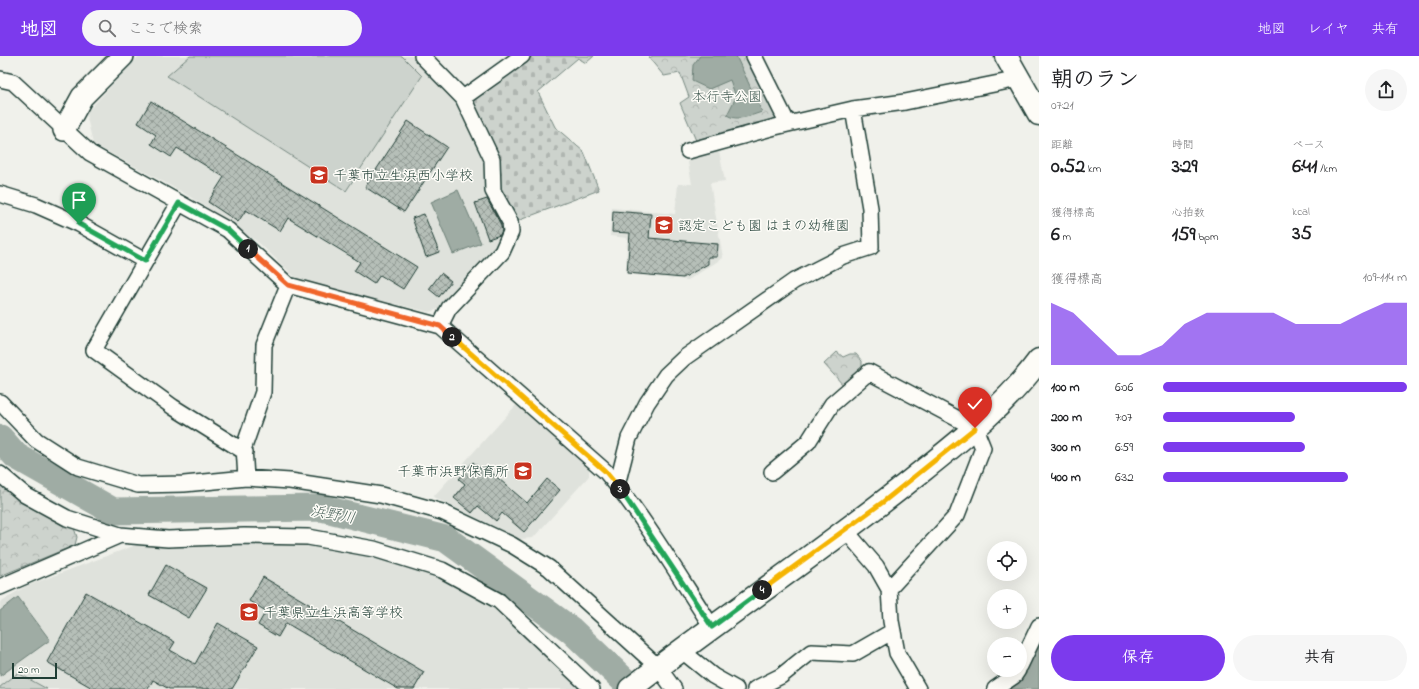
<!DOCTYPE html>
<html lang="ja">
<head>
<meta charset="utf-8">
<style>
  :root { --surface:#fff; --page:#f6f6f6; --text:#202124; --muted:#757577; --accent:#7c3aed }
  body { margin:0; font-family:"Indie Flower","Klee One",sans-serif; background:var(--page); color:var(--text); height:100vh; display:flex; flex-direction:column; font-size:15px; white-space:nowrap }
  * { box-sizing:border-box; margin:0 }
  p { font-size:13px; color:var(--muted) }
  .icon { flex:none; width:22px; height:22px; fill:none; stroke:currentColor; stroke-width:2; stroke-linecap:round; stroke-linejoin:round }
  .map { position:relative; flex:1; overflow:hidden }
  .side { display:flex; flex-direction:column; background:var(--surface); width:380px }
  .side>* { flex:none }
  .fabs { position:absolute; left:987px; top:485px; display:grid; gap:8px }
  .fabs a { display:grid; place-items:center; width:40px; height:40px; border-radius:50%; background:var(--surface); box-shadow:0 4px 16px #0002; font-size:20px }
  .scale { position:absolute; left:12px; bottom:10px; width:45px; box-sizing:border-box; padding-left:4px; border:2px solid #1f3d34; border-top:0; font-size:11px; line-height:14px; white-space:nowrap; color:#1f3d34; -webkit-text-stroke:3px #fdfcf7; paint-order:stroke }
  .pin { position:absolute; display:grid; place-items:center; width:34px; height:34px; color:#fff; margin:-41px -17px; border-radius:50% 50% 50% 0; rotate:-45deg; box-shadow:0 0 4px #0007 }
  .pin .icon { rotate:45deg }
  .km { position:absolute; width:20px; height:20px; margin:-10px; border-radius:50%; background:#222; color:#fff; font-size:11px; line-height:20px; text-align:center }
  .round { display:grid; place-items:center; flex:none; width:42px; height:42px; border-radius:21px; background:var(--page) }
  .head { display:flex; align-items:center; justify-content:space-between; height:68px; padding:0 12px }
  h1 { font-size:22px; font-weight:800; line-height:30px }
  .metrics { display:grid; grid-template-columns:repeat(3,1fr); gap:6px; height:68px; padding:4px 12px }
  .metrics div { display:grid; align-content:center }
  .metrics b { font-size:20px; font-weight:800 }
  .metrics small { font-size:11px; font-weight:400 }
  .metrics p { font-size:11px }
  .chart { height:112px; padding:8px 12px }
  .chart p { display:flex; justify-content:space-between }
  .chart svg { width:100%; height:72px; margin-top:4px; fill:var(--accent); opacity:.7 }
  .button { display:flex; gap:8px; margin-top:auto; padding:8px 12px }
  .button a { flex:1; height:46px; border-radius:24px; background:var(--accent); color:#fff; font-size:16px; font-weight:800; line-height:46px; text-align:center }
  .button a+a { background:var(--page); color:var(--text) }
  ul { padding:0 12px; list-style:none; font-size:13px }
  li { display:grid; grid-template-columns:64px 48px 1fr; align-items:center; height:30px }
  li i { height:10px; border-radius:5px; background:var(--accent) }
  header { display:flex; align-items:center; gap:24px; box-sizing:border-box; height:56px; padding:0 20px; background:var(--accent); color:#fff }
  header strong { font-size:19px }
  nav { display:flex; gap:22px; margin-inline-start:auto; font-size:14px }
  .search { width:280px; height:36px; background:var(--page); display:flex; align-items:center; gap:10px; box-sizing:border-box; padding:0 14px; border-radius:22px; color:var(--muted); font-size:15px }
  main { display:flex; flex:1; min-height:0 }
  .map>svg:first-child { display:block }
  .built { fill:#dfe2dc }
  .forest { fill:url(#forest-crowns); stroke:#768880 }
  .cemetery { fill:url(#cemetery-stones); stroke:#768880 }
  .pitch { fill:#cdd3cd; stroke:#768880 }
  .water { fill:#9faca4; stroke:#6c8077 }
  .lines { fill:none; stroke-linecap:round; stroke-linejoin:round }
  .river { stroke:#9faca4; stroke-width:27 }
  .building { fill:url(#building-cross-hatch); stroke:#1f3d34 }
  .street-casing { stroke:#1f3d34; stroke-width:18 }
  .secondary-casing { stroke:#1f3d34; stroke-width:24 }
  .primary-casing { stroke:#1f3d34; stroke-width:25 }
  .street { stroke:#fdfcf7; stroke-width:15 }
  .secondary { stroke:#fdfcf7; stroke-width:21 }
  .primary { stroke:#fdfcf7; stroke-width:22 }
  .split-1-casing { stroke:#fff; stroke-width:8 }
  .split-2-casing { stroke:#fff; stroke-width:8 }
  .split-3-casing { stroke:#fff; stroke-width:8 }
  .split-4-casing { stroke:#fff; stroke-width:8 }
  .split-5-casing { stroke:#fff; stroke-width:8 }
  .split-1 { stroke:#22a559; stroke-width:5 }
  .split-2 { stroke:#f0652b; stroke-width:5 }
  .split-3 { stroke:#f5b400; stroke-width:5 }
  .split-4 { stroke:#22a559; stroke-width:5 }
  .split-5 { stroke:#f5b400; stroke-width:5 }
  .labels { text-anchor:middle; stroke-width:3; stroke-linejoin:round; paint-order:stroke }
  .park-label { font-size:14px; fill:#425b53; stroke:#fdfcf7 }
  .poi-label { font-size:14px; fill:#1f3d34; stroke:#fdfcf7; text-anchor:start }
  .water-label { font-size:15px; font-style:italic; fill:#455e56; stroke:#fdfcf7 }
</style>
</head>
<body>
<header>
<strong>地図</strong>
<div class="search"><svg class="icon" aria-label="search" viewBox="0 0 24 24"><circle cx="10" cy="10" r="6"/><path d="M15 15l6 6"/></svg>ここで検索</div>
<nav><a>地図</a><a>レイヤ</a><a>共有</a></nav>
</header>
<main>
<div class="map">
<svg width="1039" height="633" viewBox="0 0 1039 633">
  <defs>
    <pattern id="forest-crowns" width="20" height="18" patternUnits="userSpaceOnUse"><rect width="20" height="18" fill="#cdd3cd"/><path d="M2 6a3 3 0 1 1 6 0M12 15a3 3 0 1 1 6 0" fill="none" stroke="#b0b6b1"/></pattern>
    <pattern id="cemetery-stones" width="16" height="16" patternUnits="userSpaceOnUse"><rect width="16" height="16" fill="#cdd3cd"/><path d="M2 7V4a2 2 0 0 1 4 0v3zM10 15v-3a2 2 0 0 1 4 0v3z" fill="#b0b6b1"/></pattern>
    <pattern id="building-cross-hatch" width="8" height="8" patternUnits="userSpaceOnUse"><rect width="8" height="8" fill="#b6bfb8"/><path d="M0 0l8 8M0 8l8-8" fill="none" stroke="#939c96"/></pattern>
  </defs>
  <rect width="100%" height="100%" fill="#f0f1eb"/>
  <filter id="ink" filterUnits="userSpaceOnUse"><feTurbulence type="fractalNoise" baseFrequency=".025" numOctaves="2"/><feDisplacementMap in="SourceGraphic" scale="8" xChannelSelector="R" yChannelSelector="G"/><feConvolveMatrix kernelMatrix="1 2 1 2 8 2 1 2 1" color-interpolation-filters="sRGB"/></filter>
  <g filter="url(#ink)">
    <path class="built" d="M 139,0 L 414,0 L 460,47 L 487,104 L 508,167 L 502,186 L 444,251 L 429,256 L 299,225 L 259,187 L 216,157 L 182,136 L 93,88 L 86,57 Z
      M 719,95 L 725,125 L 710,127 L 723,202 L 688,224 L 626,218 L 627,182 L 610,180 L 612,152 L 675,158 L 678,128 L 692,128 L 687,101 Z
      M 518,347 L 589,409 L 589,420 L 533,482 L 520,483 L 433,441 Z
      M 285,485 L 383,499 L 459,529 L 513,565 L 579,633 L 0,633 L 0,546 L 26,530 L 136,489 Z"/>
    <path class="forest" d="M 653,0 L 750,0 L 782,65 L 697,87 L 680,47 L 689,41 L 680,17 L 664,20 L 649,2 Z
      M 837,296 L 843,301 L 850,298 L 856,298 L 862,305 L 862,314 L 844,330 L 824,308 Z
      M 0,426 L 38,454 L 74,472 L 77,481 L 75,489 L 0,520 Z"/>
    <path class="cemetery" d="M 533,0 L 594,0 L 586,7 L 578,2 L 538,36 L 555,71 L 584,96 L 599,134 L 517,165 L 499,135 L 472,50 L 474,42 Z"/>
    <path class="pitch" d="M 190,0 L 402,0 L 422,20 L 346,135 L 167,20 Z
      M 18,617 L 47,633 L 0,633 L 0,631 Z"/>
    <path class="water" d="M 700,0 L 736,0 L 762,56 C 752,59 737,66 727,59 L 736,41 L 730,24 L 709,33 L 692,25 L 693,9 Z
      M 458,134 L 481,187 L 453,198 L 431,146 Z
      M 18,541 L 50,584 L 0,620 L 0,555 Z
      M 1039,587 L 1039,633 L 1010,633 L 1024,618 Z"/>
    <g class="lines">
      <path class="river" d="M 0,382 L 16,400 L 113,455 L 321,452 L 446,483 L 571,574 L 633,633"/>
    </g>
    <path class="building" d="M 151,45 L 417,211 L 403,233 L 380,219 L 374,228 L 354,215 L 360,206 L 288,162 L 280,175 L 246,154 L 238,166 L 208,146 L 224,121 L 177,92 L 171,101 L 151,88 L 156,79 L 138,67 Z
      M 408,65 L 447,91 L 404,156 L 365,131 Z
      M 487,143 L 500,167 L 502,174 L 500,179 L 488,183 L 475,147 Z
      M 613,155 L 651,158 L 649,182 L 718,188 L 717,201 L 708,201 L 708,208 L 683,222 L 627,217 L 630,177 L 612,176 Z
      M 424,158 L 439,196 L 426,201 L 412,162 Z
      M 441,217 L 451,225 L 439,241 L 429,233 Z
      M 473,406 L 482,414 L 485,411 L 527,447 L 547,423 L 560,434 L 524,476 L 502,457 L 496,465 L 478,450 L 472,457 L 454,442 L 465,428 L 459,423 Z
      M 166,509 L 207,532 L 189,562 L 149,539 Z
      M 263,521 L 424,616 L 414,633 L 398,633 L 286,567 L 278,581 L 258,569 L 266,555 L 249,545 Z
      M 86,536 L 175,586 L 170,594 L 195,608 L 218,567 L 258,590 L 232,633 L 169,633 L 153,624 L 148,633 L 94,633 L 47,606 Z"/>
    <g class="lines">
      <defs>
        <path id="street" d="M 422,0 L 463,42 L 492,103 L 493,135 L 510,166 L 511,176 L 502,196 L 449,252 L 440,270
          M 754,0 L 788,68
          M 0,23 L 13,26 L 90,97 L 228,174 L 288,229 L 440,270 L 605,415 C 645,462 678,519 712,571
          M 463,42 L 522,0
          M 688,95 L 775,71 L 853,53 L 905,46 L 1019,23
          M 0,138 L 36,149 L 79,168 L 145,205
          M 179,147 L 94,294 L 173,351 L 245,396
          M 0,346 L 36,384 L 78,411 L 138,429 L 184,428 L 246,422 L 290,425 L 381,439 L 442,456 L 512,489 L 549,512 L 658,611 L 674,633
          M 772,416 L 808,386 L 832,348 L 869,316 L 975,372 L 983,392 L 957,459 L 889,533
          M 0,418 L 25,439 L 67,462 L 120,479 L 168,483 L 244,480 L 308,481 L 374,493 L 442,514 L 499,545 L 592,633
          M 246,422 L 244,391 L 263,336 L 264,289 L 288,229
          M 617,429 L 629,382 L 647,347 L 666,319 L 684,302 L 794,225 L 843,200 L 871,191 L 870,152 L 853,53
          M 846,475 L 876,510 L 889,533 L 891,565 L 897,597 L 918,633
          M 0,531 L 120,479
          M 681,594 L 713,620 L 736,633
          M 1020,610 L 1039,570
          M 755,633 L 781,620 L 811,596 L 853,598 L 893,575
          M 995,633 L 1014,620 L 1018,614"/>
        <path id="secondary" d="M 64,74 L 82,41 L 123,0"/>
        <path id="primary" d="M 1006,0 L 1039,58
          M 630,633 C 724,560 824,494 916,420 C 960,385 1006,349 1039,304"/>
      </defs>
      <use href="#street" class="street-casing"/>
      <use href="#secondary" class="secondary-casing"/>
      <use href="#primary" class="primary-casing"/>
      <use href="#street" class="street"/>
      <use href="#secondary" class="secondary"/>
      <use href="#primary" class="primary"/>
    </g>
  </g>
  <g class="lines" filter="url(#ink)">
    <defs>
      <path id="split-1" d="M 79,168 L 145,205 L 179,147 L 228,174 L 248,193"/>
      <path id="split-2" d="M 248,193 L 288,229 L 440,270 L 452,281"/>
      <path id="split-3" d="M 452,281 L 605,415 L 620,433"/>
      <path id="split-4" d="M 620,433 L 712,571 L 762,534"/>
      <path id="split-5" d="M 762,534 L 883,446 L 975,372"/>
    </defs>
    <use href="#split-1" class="split-1-casing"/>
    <use href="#split-2" class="split-2-casing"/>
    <use href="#split-3" class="split-3-casing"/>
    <use href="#split-4" class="split-4-casing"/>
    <use href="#split-5" class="split-5-casing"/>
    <use href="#split-1" class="split-1"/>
    <use href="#split-2" class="split-2"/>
    <use href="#split-3" class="split-3"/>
    <use href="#split-4" class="split-4"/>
    <use href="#split-5" class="split-5"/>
  </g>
  <defs>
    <symbol id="school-square" viewBox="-11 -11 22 22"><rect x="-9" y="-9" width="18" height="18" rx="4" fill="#c8321e" stroke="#fdfcf7"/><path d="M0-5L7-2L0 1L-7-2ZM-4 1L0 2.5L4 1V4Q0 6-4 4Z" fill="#fff"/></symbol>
  </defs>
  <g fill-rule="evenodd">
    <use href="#school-square" x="308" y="108" width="22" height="22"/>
    <use href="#school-square" x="653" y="158" width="22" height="22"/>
    <use href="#school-square" x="512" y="404" width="22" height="22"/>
    <use href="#school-square" x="238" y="545" width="22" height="22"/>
  </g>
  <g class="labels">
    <g class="park-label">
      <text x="727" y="45">本行寺公園</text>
    </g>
    <g class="poi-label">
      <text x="333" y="124">千葉市立生浜西小学校</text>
      <text x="678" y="174">認定こども園 はまの幼稚園</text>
      <text x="509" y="420" text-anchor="end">千葉市浜野保育所</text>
      <text x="263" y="561">千葉県立生浜高等学校</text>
    </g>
    <g class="water-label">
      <text transform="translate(333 458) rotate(10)" y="5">浜野川</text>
    </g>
  </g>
</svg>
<div class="fabs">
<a><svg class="icon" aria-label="locate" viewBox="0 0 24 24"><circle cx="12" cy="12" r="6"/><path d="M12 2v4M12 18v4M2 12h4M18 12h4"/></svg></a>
<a>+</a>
<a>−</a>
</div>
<div class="scale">20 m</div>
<div class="pin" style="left:79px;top:168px;background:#1e9e55"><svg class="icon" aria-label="arrive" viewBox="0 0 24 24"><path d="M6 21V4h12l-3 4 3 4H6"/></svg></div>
<div class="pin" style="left:975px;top:372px;background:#d93025"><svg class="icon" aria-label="check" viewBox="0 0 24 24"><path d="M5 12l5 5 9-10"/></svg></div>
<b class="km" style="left:248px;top:193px">1</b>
<b class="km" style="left:452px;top:281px">2</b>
<b class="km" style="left:620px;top:433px">3</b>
<b class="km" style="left:762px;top:534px">4</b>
</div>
<section class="side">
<div class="head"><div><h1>朝のラン</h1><p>07:21</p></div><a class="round"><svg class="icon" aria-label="share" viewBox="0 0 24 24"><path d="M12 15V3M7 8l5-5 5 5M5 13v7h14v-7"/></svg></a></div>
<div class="metrics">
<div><p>距離</p><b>0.52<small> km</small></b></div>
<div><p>時間</p><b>3:29</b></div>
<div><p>ペース</p><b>6:41<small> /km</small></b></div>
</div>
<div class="metrics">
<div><p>獲得標高</p><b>6<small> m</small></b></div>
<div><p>心拍数</p><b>159<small> bpm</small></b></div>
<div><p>kcal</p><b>35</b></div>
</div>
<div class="chart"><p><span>獲得標高</span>109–114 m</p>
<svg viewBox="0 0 160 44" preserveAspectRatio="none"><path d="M0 44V6L10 12L20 25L30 38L40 38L50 32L60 19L70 12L80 12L90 12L100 12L110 19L120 19L130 19L140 12L150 6L160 6V44z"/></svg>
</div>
<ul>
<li><b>100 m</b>6:06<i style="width:100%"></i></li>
<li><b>200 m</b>7:07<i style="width:54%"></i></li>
<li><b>300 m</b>6:59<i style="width:58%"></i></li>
<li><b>400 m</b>6:32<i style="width:76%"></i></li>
</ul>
<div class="button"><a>保存</a><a>共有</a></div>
</section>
</main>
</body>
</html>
